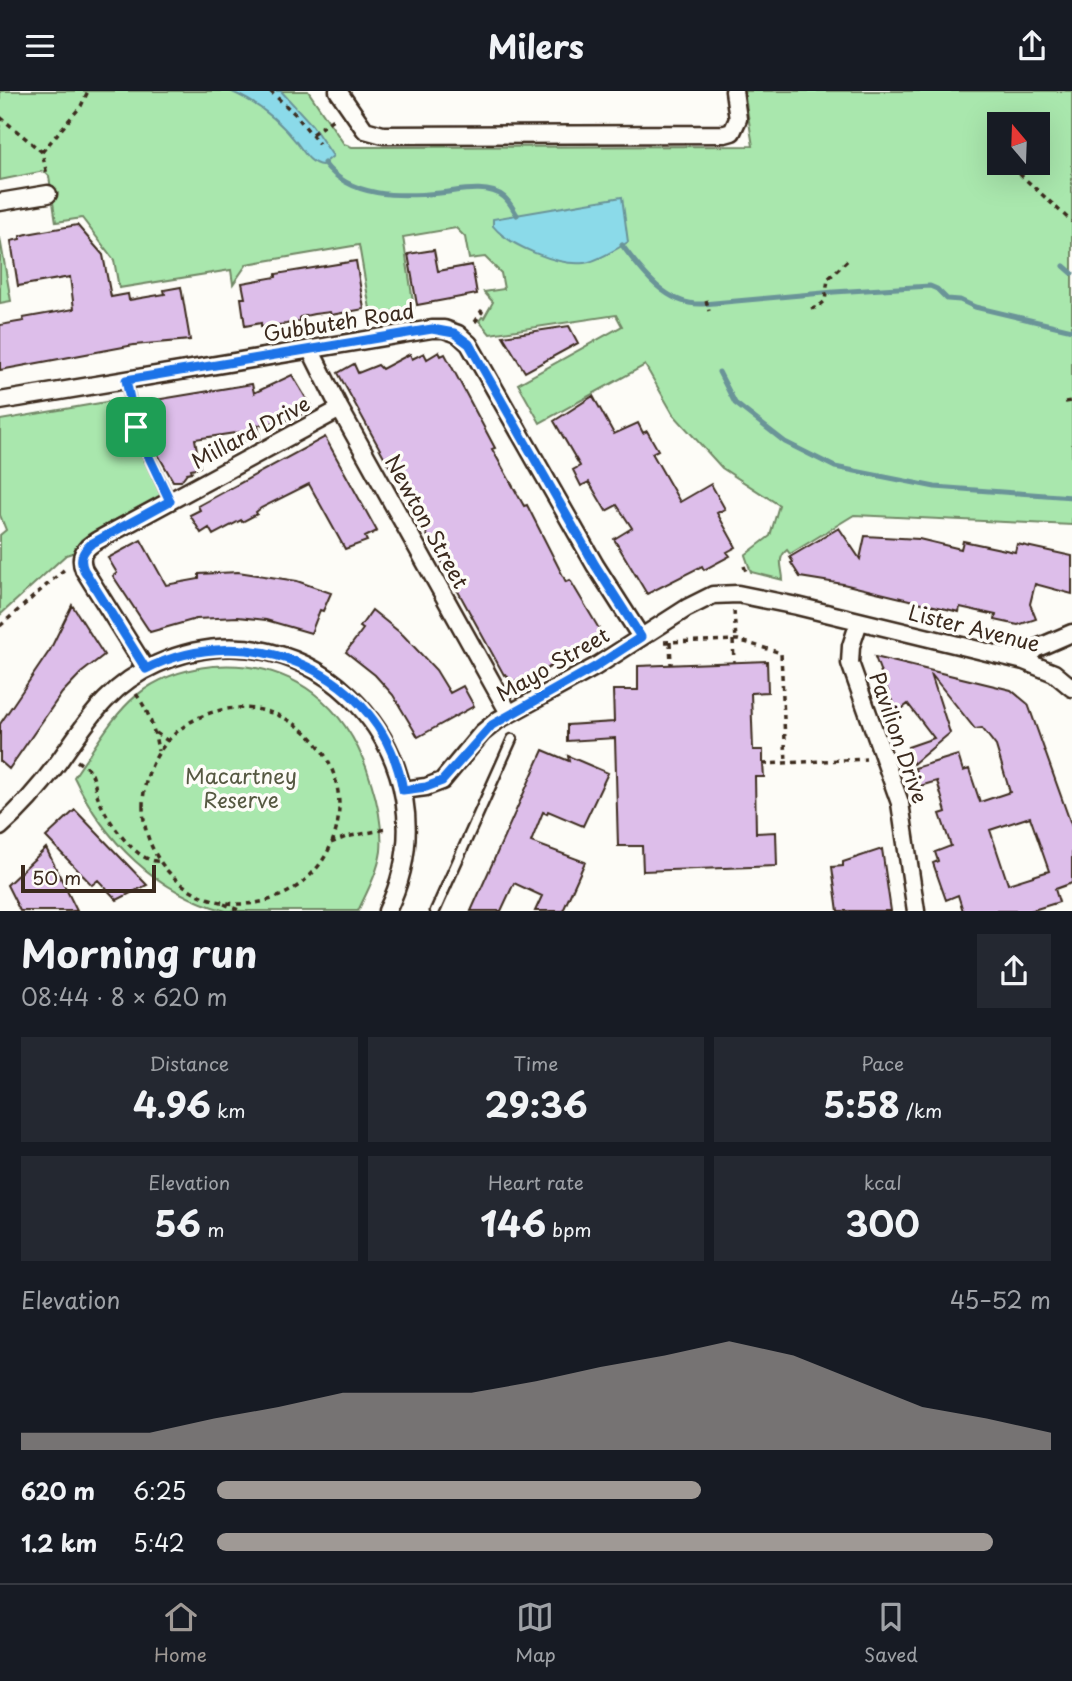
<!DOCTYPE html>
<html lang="en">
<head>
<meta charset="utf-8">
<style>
  :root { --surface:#171b24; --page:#242831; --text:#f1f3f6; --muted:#9ea1a6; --line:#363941; --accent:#9f9995 }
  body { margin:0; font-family:"Playpen Sans",sans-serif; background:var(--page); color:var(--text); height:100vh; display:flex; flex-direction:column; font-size:26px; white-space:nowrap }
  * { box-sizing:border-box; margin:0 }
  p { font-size:23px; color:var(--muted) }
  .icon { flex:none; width:38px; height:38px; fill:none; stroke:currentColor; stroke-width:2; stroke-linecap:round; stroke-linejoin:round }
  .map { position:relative; height:820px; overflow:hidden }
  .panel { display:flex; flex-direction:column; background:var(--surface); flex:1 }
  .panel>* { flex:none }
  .needle { width:46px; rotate:341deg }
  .buttons { position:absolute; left:987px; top:21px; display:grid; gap:14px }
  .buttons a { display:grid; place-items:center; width:63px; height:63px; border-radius:0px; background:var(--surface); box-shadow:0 7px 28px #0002; font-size:35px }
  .scale { position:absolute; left:21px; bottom:18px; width:135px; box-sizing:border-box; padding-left:7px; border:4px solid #3b2a1e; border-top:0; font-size:19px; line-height:24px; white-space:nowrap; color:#3b2a1e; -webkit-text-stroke:5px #fdfcf7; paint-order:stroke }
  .pin { position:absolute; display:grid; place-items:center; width:60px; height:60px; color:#fff; margin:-30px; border-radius:14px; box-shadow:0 4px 10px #0006 }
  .round { display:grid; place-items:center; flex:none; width:74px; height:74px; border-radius:0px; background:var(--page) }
  .headline { display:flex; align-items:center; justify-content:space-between; height:119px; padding:0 21px }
  h1 { font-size:38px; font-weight:700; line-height:52px }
  .figures { display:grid; grid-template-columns:repeat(3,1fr); gap:10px; height:119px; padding:7px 21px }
  .figures div { display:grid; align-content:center; border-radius:0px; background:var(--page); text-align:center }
  .figures b { font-size:35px; font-weight:700 }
  .figures small { font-size:19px; font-weight:400 }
  .figures p { font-size:19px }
  .chart { height:196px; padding:14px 21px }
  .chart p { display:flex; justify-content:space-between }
  .chart svg { width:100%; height:126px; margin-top:7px; fill:var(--accent); opacity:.7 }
  ul { padding:0 21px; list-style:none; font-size:23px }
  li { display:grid; grid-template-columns:112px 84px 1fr; align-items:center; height:52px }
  li i { height:18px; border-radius:9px; background:var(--accent) }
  header { display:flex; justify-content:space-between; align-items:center; height:91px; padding:0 21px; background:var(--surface); font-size:32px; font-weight:700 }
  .dock { display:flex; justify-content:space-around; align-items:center; height:98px; border-top:2px solid var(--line); background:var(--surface); font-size:19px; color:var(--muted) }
  .dock a { display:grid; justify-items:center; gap:4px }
  .dock .active { color:var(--accent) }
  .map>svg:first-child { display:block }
  .green { fill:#a9e7ad; stroke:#728866; stroke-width:2; fill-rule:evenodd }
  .water { fill:#8bdae9; stroke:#6b9498; stroke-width:2 }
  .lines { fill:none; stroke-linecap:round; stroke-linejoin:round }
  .stream { stroke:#6b9498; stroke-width:5 }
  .building { fill:#ddbeea; stroke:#3b2a1e; stroke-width:2; fill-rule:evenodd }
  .lane-casing { stroke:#3b2a1e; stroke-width:13 }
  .street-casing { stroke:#3b2a1e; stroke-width:21 }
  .path { stroke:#3b2a1e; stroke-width:3.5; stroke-dasharray:5 5; stroke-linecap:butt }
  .lane { stroke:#fdfcf7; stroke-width:8 }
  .street { stroke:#fdfcf7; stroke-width:16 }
  .route-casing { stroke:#fff; stroke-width:14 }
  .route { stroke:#1a73e8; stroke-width:9 }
  .labels { text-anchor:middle; stroke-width:7; stroke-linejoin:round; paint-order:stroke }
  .street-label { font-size:21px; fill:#3b2a1e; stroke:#fdfcf7 }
  .park-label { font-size:21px; fill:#565942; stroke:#fdfcf7 }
</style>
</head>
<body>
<header><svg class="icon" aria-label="menu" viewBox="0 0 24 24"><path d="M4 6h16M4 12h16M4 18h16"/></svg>Milers<svg class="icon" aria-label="share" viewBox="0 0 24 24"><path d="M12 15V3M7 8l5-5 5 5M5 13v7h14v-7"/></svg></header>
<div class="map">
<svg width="1072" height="820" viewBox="0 0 1072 820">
  <rect width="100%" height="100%" fill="#fdfcf7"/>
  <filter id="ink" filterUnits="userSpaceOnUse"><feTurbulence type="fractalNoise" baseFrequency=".0143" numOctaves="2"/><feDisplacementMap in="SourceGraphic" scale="14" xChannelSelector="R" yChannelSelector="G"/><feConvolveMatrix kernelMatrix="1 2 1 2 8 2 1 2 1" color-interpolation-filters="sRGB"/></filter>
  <g filter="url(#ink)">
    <path class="green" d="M 0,0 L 308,0 L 344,53 L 352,56 L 753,55 L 744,0 L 1072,0 L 1072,434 L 854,424 L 790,463 L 787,459 C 776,468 783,477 783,489 L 751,481 L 745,464 L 770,445 L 779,414 L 722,377 L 673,323 L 645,274 L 540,332 L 518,293 L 622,235 L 616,224 L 490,243 L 479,230 L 482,226 L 484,227 L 493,211 L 484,201 L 504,198 L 501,182 L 485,166 L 469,168 L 465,146 L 456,137 L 403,146 L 414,217 L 371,224 L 359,154 L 247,173 L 233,193 L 231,179 L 119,197 L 114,169 L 82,127 L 56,131 L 49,85 L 44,80 L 0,89 ZM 999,33 L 1038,33 L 1038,72 L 999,72 Z
      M 0,147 L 11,210 L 0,212 Z
      M 124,308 L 129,334 L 161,404 L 89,443 L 81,449 L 73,462 L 66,464 L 0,524 L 0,444 L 6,439 L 0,424 L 0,329 Z
      M 213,575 C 293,569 349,615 371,691 C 378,713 383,737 381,760 C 378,781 367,801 358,820 L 226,820 C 157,802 104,750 74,686 C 115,627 132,584 213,575 Z"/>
    <path class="water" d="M 230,0 L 281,0 L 312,34 L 333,65 L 322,74 C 310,73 304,61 297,52 C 280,30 256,11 230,0 Z
      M 622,106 L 628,151 C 619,157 595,171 584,172 C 559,175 509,155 493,135 L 493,128 Z"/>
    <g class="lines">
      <path class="stream" d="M 324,72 C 350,107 400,106 440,102 C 459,100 488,93 504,106 C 510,111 513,118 517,124
        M 622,154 C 642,181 667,215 703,213 L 834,201 L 930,195 L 937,198 L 947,208 L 960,209 L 975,216 L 1072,239
        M 1064,175 L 1072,182
        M 719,281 L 735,312 L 785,351 L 835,376 L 935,396 L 1072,406"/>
    </g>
    <path class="building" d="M 77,134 L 103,164 L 111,206 L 128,203 L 129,209 L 165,203 L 164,199 L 181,196 L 190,249 L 134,254 L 0,279 L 0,234 L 24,230 L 23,227 L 74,218 L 70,186 L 18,195 L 11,150 L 20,148 L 20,145 L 27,143 Z
      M 434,159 L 438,180 L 472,174 L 477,203 L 417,214 L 408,163 Z
      M 356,170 L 364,218 L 331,224 L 330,221 L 314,223 L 300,226 L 300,230 L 286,233 L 261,236 L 261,232 L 245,235 L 241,207 L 245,207 L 242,192 L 276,186 L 276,183 Z
      M 569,235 L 578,252 L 525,281 L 503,245 Z
      M 439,261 L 441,265 L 445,263 L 495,357 L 492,358 L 524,415 L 527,414 L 566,491 L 570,489 L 604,546 L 519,593 L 517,589 L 512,592 L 506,583 L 504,584 L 338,282 L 354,273 L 358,282 L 378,274 L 382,278 L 410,263 L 412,268 L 424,262 L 427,268 Z
      M 292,284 L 312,317 L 294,328 L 258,334 L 260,347 L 244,350 L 242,341 L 195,348 L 200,376 L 191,378 L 192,381 L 187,382 L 181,390 L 173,390 L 148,346 L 143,311 L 252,293 L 254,302 Z
      M 593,305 L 614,343 L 638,332 L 643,342 L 647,340 L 658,359 L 652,362 L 680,411 L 711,393 L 725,418 L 717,422 L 736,456 L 727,461 L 730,465 L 704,479 L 702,475 L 647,503 L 614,448 L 632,437 L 617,414 L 606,420 L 589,391 L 581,395 L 573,379 L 580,375 L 554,330 Z
      M 325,346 L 377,440 L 365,446 L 367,450 L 345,458 L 309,393 L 261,417 L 256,421 L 257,423 L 242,431 L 241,429 L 213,444 L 209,437 L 201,442 L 190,424 L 200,419 L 198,415 Z
      M 839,437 L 860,468 L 865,445 L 919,448 L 961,458 L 963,450 L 1015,461 L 1017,453 L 1072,465 L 1072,503 L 1035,493 L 1030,513 L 1036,528 L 1018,534 L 995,529 L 996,524 L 960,516 L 959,521 L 843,493 L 800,486 L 791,472 L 793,471 L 790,466 Z
      M 141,449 L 166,494 L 199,488 L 199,483 L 238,481 L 297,490 L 331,502 L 323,520 L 320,519 L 311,542 L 266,529 L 238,526 L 196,528 L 150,541 L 113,485 L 117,482 L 108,467 Z
      M 72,514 L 104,564 L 81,582 L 62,602 L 9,678 L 0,670 L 0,633 L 50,559 Z
      M 372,519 L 403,544 L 436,579 L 450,602 L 463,595 L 474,615 L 418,646 L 393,604 L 375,584 L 346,561 L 363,538 L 360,536 Z
      M 875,566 L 1011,599 L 1028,613 L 1072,736 L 1072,792 L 1055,798 L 1059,811 L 1030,820 L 963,820 L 958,804 L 946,809 L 933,772 L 938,770 L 935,761 L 951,755 L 940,723 L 946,721 L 937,690 L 920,695 L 915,677 L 958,664 L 963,680 L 969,678 L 980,711 L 1010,701 L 996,655 L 982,637 L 975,638 L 931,583 L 950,642 L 913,673 L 908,656 L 934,647 L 908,613 L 899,620 L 891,608 ZM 1030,726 L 1049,780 L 1008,793 L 990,739 Z
      M 767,570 L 768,601 L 751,602 L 753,659 L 763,659 L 763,673 L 764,686 L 755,686 L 756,742 L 776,741 L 777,775 L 643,780 L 642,755 L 618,755 L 615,647 L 567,650 L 567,634 L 614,631 L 613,599 L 638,599 L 638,575 Z
      M 543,659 L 569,670 L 568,665 L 608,682 L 583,735 L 548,720 L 547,723 L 543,721 L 531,751 L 585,771 L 563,820 L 535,820 L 542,805 L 514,792 L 501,820 L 471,820 Z
      M 75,719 L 147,794 L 117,809 L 98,789 L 92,794 L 46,746 Z
      M 46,757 L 77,820 L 20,820 L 7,794 Z
      M 882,758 L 891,820 L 838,820 L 832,776 L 843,775 L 843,771 Z"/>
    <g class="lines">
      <defs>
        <path id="lane" d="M 126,289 L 137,341 L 170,410
          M 435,820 L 512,648"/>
        <path id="street" d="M 338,0 L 365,39 L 383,44 L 725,43 L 732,41 L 738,28 L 734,0
          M 0,111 L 48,103
          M 310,258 L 340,318 L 509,622
          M 0,310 L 432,238 L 444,238 L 458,243 L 469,253 L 595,474 L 641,546
          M 859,531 L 851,555 L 850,572 L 900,712 L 916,820
          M 1024,570 L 1035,558 L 1072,542
          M 146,578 L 84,479 C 78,464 85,457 98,449 L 340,318
          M 403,699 L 426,696 L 442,690 L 482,642 L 498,629 L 595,576 L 687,517 L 713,504 L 738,503 L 797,515 L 1024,570 L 1054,582 L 1072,597
          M 0,736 C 22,717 40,696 57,673 C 87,631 107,595 157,573 C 313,503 461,670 387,820"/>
      </defs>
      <use href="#lane" class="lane-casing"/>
      <use href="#street" class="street-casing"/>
      <path class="path" d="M 270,0 L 295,23 L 319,53
        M 0,26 L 42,61 L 47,84
        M 312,43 L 336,26
        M 42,61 L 81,15 L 88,0
        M 1012,76 L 1072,131
        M 706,209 L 709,220
        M 811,218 L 818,216 L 825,210 L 828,188 L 850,167
        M 475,231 L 482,221 L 478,218
        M 1065,311 L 1072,310
        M 744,475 L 747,483
        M 734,520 L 736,549
        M 0,535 L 66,477
        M 733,549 L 734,571
        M 664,551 L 738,549 L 781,562 L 786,672
        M 670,551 L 671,573
        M 136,603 C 149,620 155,640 158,660
        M143 715a98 98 0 1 1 196 0a98 98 0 1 1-196 0Z
        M 156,642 L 168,650
        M 77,670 C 81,673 87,676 90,680 C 95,686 95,699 98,706 C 105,726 136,773 160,770
        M 763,673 L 866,668
        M 331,752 L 346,746 L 387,738
        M 224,813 L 241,820"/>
      <use href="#lane" class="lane"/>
      <use href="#street" class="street"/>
    </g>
  </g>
  <g class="lines" filter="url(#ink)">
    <defs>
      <path id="route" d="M 432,238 L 454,242 L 469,253 L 595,474 L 641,546 L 595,576 L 492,634 L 442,690 L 426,696 L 403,699 C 382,581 249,526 146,578 L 84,479 C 79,468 82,461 91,453 L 170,410 L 137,341 L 126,289 Z"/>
    </defs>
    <use href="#route" class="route-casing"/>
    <use href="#route" class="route"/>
  </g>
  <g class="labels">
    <g class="street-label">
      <text transform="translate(339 232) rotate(-9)" y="7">Gubbuteh Road</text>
      <text transform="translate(251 342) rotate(-28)" y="7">Millard Drive</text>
      <text transform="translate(426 431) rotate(61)" y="7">Newton Street</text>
      <text transform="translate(974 538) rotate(14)" y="7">Lister Avenue</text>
      <text transform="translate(553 574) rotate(-30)" y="7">Mayo Street</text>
      <text transform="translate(898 647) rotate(71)" y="7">Pavilion Drive</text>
    </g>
    <g class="park-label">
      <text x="241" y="693">Macartney<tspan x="241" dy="24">Reserve</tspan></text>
    </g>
  </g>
</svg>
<div class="buttons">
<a><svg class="needle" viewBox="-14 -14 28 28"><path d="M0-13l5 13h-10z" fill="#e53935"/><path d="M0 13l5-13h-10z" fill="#9ea1a6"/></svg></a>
</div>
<div class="scale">50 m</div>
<div class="pin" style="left:136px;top:336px;background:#1e9e55"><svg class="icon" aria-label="arrive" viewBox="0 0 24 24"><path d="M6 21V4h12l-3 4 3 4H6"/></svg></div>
</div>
<section class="panel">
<div class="headline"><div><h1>Morning run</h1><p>08:44 · 8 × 620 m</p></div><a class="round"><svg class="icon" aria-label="share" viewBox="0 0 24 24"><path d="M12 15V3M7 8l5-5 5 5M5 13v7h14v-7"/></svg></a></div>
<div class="figures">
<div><p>Distance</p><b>4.96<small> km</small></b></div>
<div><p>Time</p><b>29:36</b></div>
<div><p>Pace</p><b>5:58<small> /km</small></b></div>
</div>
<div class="figures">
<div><p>Elevation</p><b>56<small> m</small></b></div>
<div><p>Heart rate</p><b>146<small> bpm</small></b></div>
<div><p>kcal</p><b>300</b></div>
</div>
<div class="chart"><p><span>Elevation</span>45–52 m</p>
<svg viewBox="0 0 160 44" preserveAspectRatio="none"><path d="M0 44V38L10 38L20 38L30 33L40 29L50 24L60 24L70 24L80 20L90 15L100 11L110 6L120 11L130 20L140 29L150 33L160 38V44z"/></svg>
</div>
<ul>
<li><b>620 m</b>6:25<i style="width:58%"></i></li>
<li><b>1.2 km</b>5:42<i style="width:93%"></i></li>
</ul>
</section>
<nav class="dock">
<a class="active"><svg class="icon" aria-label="home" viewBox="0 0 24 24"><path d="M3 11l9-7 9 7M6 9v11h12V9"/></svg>Home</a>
<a><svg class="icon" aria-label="map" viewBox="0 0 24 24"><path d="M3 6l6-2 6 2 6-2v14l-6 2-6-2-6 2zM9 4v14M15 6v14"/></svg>Map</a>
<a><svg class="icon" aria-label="saved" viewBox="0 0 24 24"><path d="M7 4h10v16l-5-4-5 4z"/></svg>Saved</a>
</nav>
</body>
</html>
